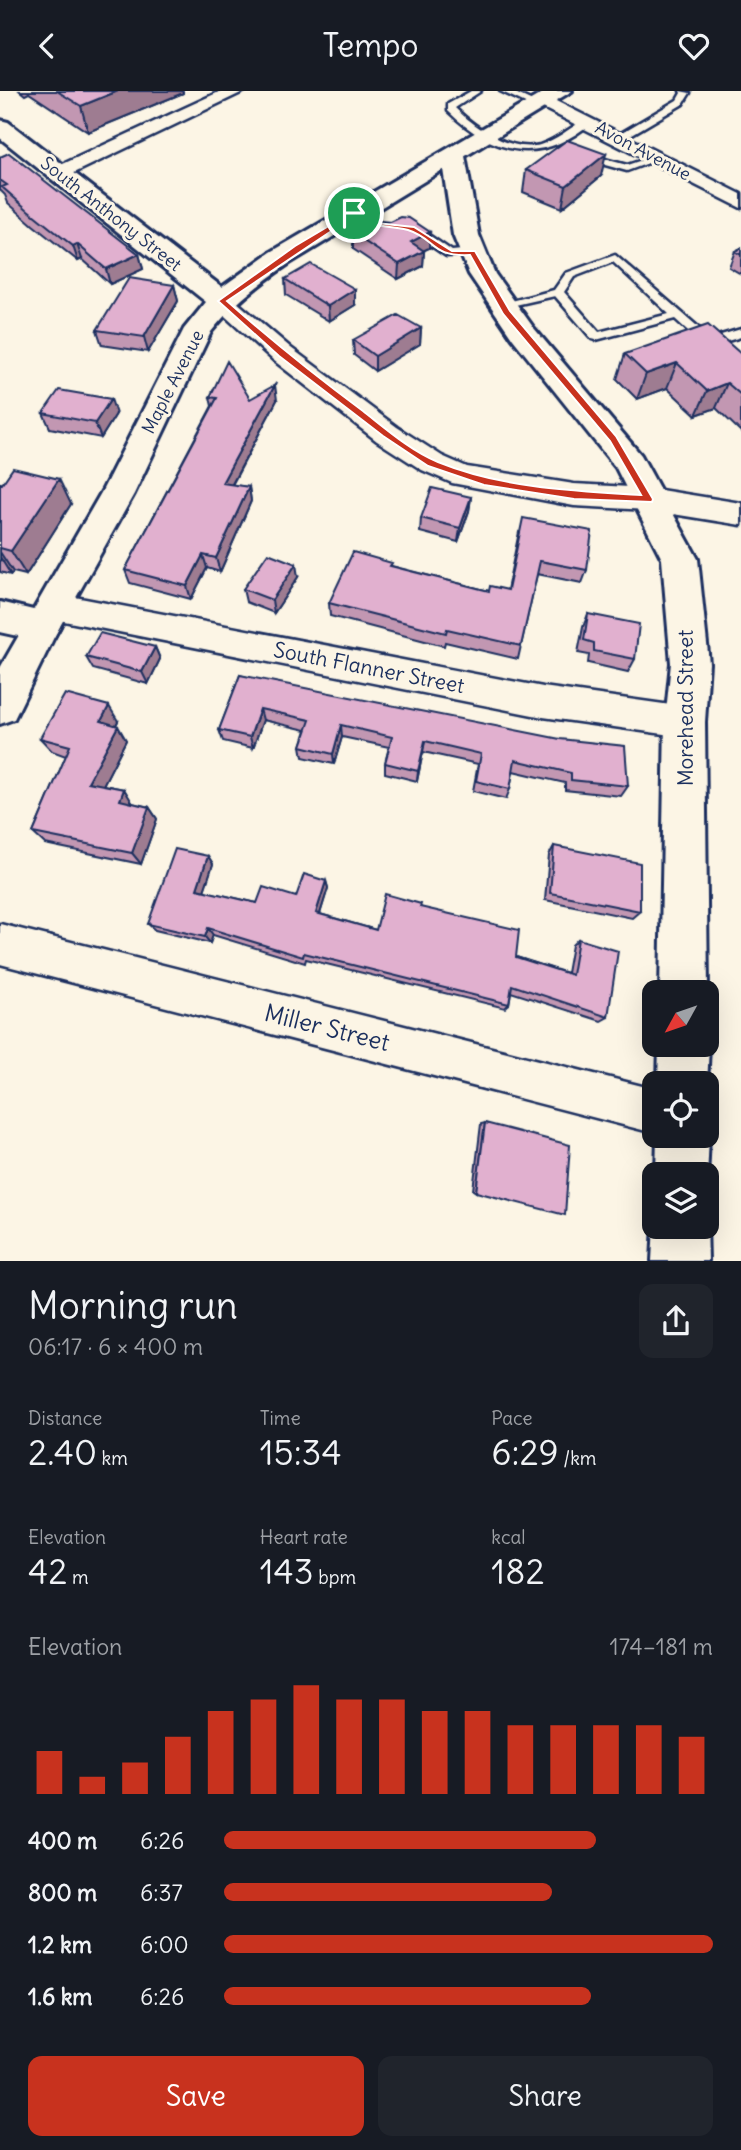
<!DOCTYPE html>
<html lang="en">
<head>
<meta charset="utf-8">
<style>
  :root { --surface:#171b24; --page:#20242c; --text:#f1f3f6; --muted:#9ea1a6; --accent:#c8321e }
  body { margin:0; font-family:Delius,sans-serif; background:var(--page); color:var(--text); height:100vh; display:flex; flex-direction:column; font-size:26px; white-space:nowrap }
  * { box-sizing:border-box; margin:0 }
  p { font-size:23px; color:var(--muted) }
  .icon { flex:none; width:38px; height:38px; fill:none; stroke:currentColor; stroke-width:2; stroke-linecap:round; stroke-linejoin:round }
  .map { position:relative; height:1170px; overflow:hidden }
  .panel { display:flex; flex-direction:column; background:var(--surface); flex:1 }
  .panel>* { flex:none }
  .needle { width:46px; rotate:230deg }
  .buttons { position:absolute; left:642px; top:889px; display:grid; gap:14px }
  .buttons a { display:grid; place-items:center; width:77px; height:77px; border-radius:14px; background:var(--surface); box-shadow:0 7px 28px #0002; font-size:35px }
  .pin { position:absolute; display:grid; place-items:center; width:60px; height:60px; color:#fff; margin:-30px; border:4px solid #fff; border-radius:50%; box-shadow:0 2px 7px #0007 }
  .round { display:grid; place-items:center; flex:none; width:74px; height:74px; border-radius:14px; background:var(--page) }
  .overview { display:flex; align-items:center; justify-content:space-between; height:119px; padding:0 28px }
  h1 { font-size:38px; font-weight:600; line-height:52px }
  .stats { display:grid; grid-template-columns:repeat(3,1fr); gap:10px; height:119px; padding:7px 28px }
  .stats div { display:grid; align-content:center }
  .stats b { font-size:35px; font-weight:600 }
  .stats small { font-size:19px; font-weight:400 }
  .stats p { font-size:19px }
  .chart { height:196px; padding:14px 28px }
  .chart p { display:flex; justify-content:space-between }
  .chart svg { width:100%; height:126px; margin-top:7px; stroke:var(--accent); stroke-width:6 }
  .action { display:flex; gap:14px; margin-top:auto; padding:14px 28px }
  .action a { flex:1; height:80px; border-radius:14px; background:var(--accent); color:#fff; font-size:28px; font-weight:600; line-height:80px; text-align:center }
  .action a+a { background:var(--page); color:var(--text) }
  ul { padding:0 28px; list-style:none; font-size:23px }
  li { display:grid; grid-template-columns:112px 84px 1fr; align-items:center; height:52px }
  li i { height:18px; border-radius:9px; background:var(--accent) }
  header { display:flex; justify-content:space-between; align-items:center; height:91px; padding:0 28px; background:var(--surface); font-size:32px; font-weight:600 }
  .map>svg:first-child { display:block }
  .lines { fill:none; stroke-linecap:round; stroke-linejoin:round }
  .service-casing { stroke:#1b2f5e; stroke-width:5 }
  .minor-casing { stroke:#1b2f5e; stroke-width:5 }
  .tertiary-casing { stroke:#1b2f5e; stroke-width:6 }
  .secondary-casing { stroke:#1b2f5e; stroke-width:6 }
  .service { fill:#fcf5e5; fill-rule:evenodd }
  .minor { fill:#fcf5e5; fill-rule:evenodd }
  .tertiary { fill:#fcf5e5; fill-rule:evenodd }
  .secondary { fill:#fcf5e5; fill-rule:evenodd }
  .wall { fill:#c297b2; stroke:#1b2f5e; stroke-width:2 }
  .shaded-wall { fill:#9e7b91; stroke:#1b2f5e; stroke-width:2 }
  .building { fill:#e1b0cf; stroke:#1b2f5e; stroke-width:2 }
  .route { fill:#c8321e; stroke:#fff; stroke-width:2; fill-rule:evenodd }
  .labels { text-anchor:middle; stroke-width:6; stroke-linejoin:round; paint-order:stroke }
  .far-street-label { font-size:18px; fill:#1b2f5e; stroke:#fcf5e5 }
  .street-label { font-size:21px; fill:#1b2f5e; stroke:#fcf5e5 }
  .near-street-label { font-size:24px; fill:#1b2f5e; stroke:#fcf5e5 }
</style>
</head>
<body>
<header><svg class="icon" aria-label="back" viewBox="0 0 24 24"><path d="M15 5l-7 7 7 7"/></svg>Tempo<svg class="icon" aria-label="heart" viewBox="0 0 24 24"><path d="M12 20l-8-8c-3-5 5-10 8-4 3-6 11-1 8 4z"/></svg></header>
<div class="map">
<svg width="741" height="1170" viewBox="0 0 741 1170">
  <rect width="100%" height="100%" fill="#fcf5e5"/>
  <filter id="ink" filterUnits="userSpaceOnUse"><feTurbulence type="fractalNoise" baseFrequency=".0143" numOctaves="2"/><feDisplacementMap in="SourceGraphic" scale="14" xChannelSelector="R" yChannelSelector="G"/><feConvolveMatrix kernelMatrix="1 2 1 2 8 2 1 2 1" color-interpolation-filters="sRGB"/></filter>
  <g filter="url(#ink)">
    <g class="lines">
      <defs>
        <path id="service" d="M 471,0 L 481,0 L 455,17 C 475,36 511,62 540,54 C 556,49 570,37 584,29 L 592,31 C 541,75 493,64 448,20 L 448,13 Z
          M 500,0 L 511,0 L 541,14 L 534,16 Z
          M 680,0 L 690,2 L 683,13 L 622,49 L 616,49 L 616,45 L 677,9 L 681,2 Z
          M 586,63 L 627,74 L 657,64 L 662,67 L 627,80 L 583,68 L 583,64 Z
          M 354,119 L 376,131 L 416,135 L 452,160 L 472,158 L 477,161 L 472,164 L 446,165 L 409,140 L 370,136 L 350,124 L 349,122 Z
          M 615,164 L 711,247 L 741,238 L 741,246 L 717,253 L 717,259 L 709,259 L 675,228 L 596,249 L 592,248 L 555,205 L 502,217 L 496,214 L 554,199 L 566,182 ZM 613,171 L 669,223 L 599,241 L 564,201 L 574,186 Z"/>
        <path id="minor" d="M 221,0 L 245,0 L 66,86 L 59,88 L 49,82 L 52,78 Z
          M 544,4 L 741,103 L 741,117 L 537,14 L 535,10 L 537,6 Z
          M 222,203 L 230,205 L 291,257 L 397,336 L 442,365 L 467,376 L 574,393 L 648,397 L 741,412 L 741,434 L 648,419 L 574,415 L 452,392 L 422,379 L 377,350 L 273,269 L 214,215 L 210,210 L 214,205 Z
          M 54,502 L 543,596 L 685,616 L 697,620 L 702,631 L 697,642 L 685,646 L 543,626 L 54,528 L 43,524 L 38,515 L 43,506 Z
          M 0,833 L 654,998 L 654,1042 L 0,873 Z"/>
        <path id="tertiary" d="M 453,58 L 461,60 L 465,65 L 479,144 L 495,183 L 533,236 L 641,364 L 698,468 L 709,572 L 705,631 L 708,901 L 707,903 L 660,901 L 665,631 L 671,572 L 662,468 L 616,377 L 513,248 L 469,183 L 453,144 L 441,65 L 445,60 Z
          M 0,511 L 54,524 L 60,535 L 54,546 L 41,550 L 0,541 Z
          M 707,950 L 709,954 L 707,995 L 707,992 L 658,992 L 659,954 L 707,954 Z
          M 707,1040 L 709,1045 L 707,1087 L 707,1083 L 656,1083 L 657,1045 L 707,1045 Z
          M 707,1133 L 708,1170 L 652,1170 L 654,1134 L 707,1136 Z"/>
        <path id="secondary" d="M 546,0 L 572,0 L 290,172 C 260,192 233,213 211,241 L 134,403 L 55,544 L 14,628 L 0,633 L 0,577 L 102,400 L 184,238 L 206,211 L 0,47 L 0,29 L 8,31 L 222,196 L 271,161 Z"/>
      </defs>
      <use href="#service" class="service-casing"/>
      <use href="#minor" class="minor-casing"/>
      <use href="#tertiary" class="tertiary-casing"/>
      <use href="#secondary" class="secondary-casing"/>
      <use href="#service" class="service"/>
      <use href="#minor" class="minor"/>
      <use href="#tertiary" class="tertiary"/>
      <use href="#secondary" class="secondary"/>
    </g>
    <path class="wall" d="M 20,0 L 183,0 L 183,2 L 88,41 L 29,2 L 25,4 Z
      M 0,66 L 139,163 L 143,178 L 110,193 L 82,168 L 78,170 L 33,134 L 8,112 L 5,104 L 0,99 Z
      M 526,79 L 601,85 L 562,117 L 523,101 Z
      M 384,134 L 429,157 L 424,159 L 423,175 L 398,188 L 353,158 L 353,143 Z
      M 741,157 L 741,183 L 729,176 L 735,160 Z
      M 285,188 L 355,214 L 329,230 L 286,204 Z
      M 174,194 L 178,210 L 148,261 L 102,254 L 97,239 Z
      M 421,237 L 420,253 L 375,280 L 354,264 L 353,249 Z
      M 625,263 L 741,263 L 741,341 L 716,317 L 696,324 L 667,297 L 637,308 L 617,288 Z
      M 210,306 L 277,309 L 232,394 L 249,396 L 251,410 L 220,481 L 207,477 L 191,508 L 130,492 L 125,479 L 212,315 Z
      M 43,322 L 116,323 L 101,347 L 50,337 Z
      M 0,392 L 71,413 L 26,484 L 13,481 L 11,484 L 0,481 Z
      M 471,406 L 469,420 L 458,451 L 420,441 L 421,427 Z
      M 519,441 L 587,479 L 582,492 L 537,483 L 518,568 L 445,551 L 444,555 L 330,525 L 329,512 L 392,475 L 489,500 L 507,499 Z
      M 298,486 L 274,522 L 246,511 L 243,498 Z
      M 588,523 L 635,568 L 628,581 L 588,572 L 589,564 L 578,562 L 583,536 Z
      M 155,556 L 160,568 L 148,593 L 93,578 L 86,566 Z
      M 240,584 L 628,695 L 621,705 L 565,699 L 565,692 L 513,680 L 510,698 L 506,708 L 473,700 L 478,673 L 423,661 L 417,690 L 385,682 L 385,672 L 389,656 L 342,646 L 334,673 L 303,666 L 301,655 L 306,639 L 263,629 L 253,657 L 223,650 L 219,639 Z
      M 118,630 L 116,634 L 126,649 L 103,694 L 124,698 L 132,712 L 149,716 L 157,728 L 141,773 L 45,753 L 33,742 L 66,665 L 52,660 L 40,647 Z
      M 554,755 L 640,820 L 632,827 L 545,809 L 549,764 Z
      M 208,765 L 213,773 L 204,800 L 257,812 L 296,806 L 326,790 L 328,797 L 320,823 L 376,839 L 420,816 L 516,866 L 567,882 L 572,854 L 578,848 L 608,926 L 601,930 L 511,901 L 509,913 L 505,917 L 306,868 L 305,872 L 213,844 L 210,852 L 155,839 L 148,833 Z
      M 485,1032 L 476,1101 L 473,1099 L 481,1033 Z"/>
    <path class="shaded-wall" d="M 118,0 L 183,0 L 183,2 L 88,41 L 81,15 Z
      M 606,63 L 601,85 L 562,117 L 566,95 Z
      M 430,141 L 429,157 L 410,166 L 411,151 Z
      M 77,153 L 82,168 L 78,170 L 73,155 Z
      M 424,160 L 423,175 L 398,188 L 399,173 Z
      M 139,163 L 143,178 L 110,193 L 106,178 Z
      M 174,194 L 178,210 L 148,261 L 144,246 Z
      M 355,198 L 355,214 L 329,230 L 328,215 Z
      M 421,237 L 420,253 L 375,280 L 375,265 Z
      M 677,272 L 667,297 L 637,308 L 646,283 Z
      M 727,292 L 716,317 L 696,324 L 707,300 Z
      M 275,294 L 277,309 L 225,406 L 222,392 Z
      M 111,308 L 116,323 L 101,347 L 95,332 Z
      M 59,388 L 71,413 L 26,484 L 11,460 Z
      M 249,396 L 251,410 L 220,481 L 216,467 Z
      M 471,406 L 469,420 L 458,451 L 460,437 Z
      M 0,461 L 13,481 L 11,484 L 0,466 Z
      M 203,464 L 207,477 L 191,508 L 187,495 Z
      M 296,473 L 298,486 L 274,522 L 272,509 Z
      M 155,556 L 160,568 L 148,593 L 142,581 Z
      M 109,615 L 118,630 L 110,644 L 101,630 Z
      M 260,618 L 263,629 L 253,657 L 250,646 Z
      M 341,634 L 342,646 L 334,673 L 333,663 Z
      M 118,635 L 126,649 L 98,704 L 88,691 Z
      M 425,650 L 423,661 L 417,690 L 418,680 Z
      M 124,698 L 132,711 L 128,722 L 120,709 Z
      M 149,716 L 157,728 L 141,773 L 132,762 Z
      M 208,765 L 213,773 L 202,806 L 197,798 Z
      M 326,790 L 328,797 L 318,829 L 316,822 Z
      M 208,837 L 213,844 L 210,852 L 205,846 Z"/>
    <path class="building" d="M 57,0 L 118,0 L 81,15 Z
      M 567,49 L 606,63 L 566,95 L 526,79 Z
      M 9,62 L 139,163 L 106,178 L 77,153 L 73,155 L 28,119 L 2,96 L 7,94 L 0,89 L 0,66 Z
      M 401,126 L 409,127 L 430,141 L 411,151 L 424,160 L 399,173 L 353,143 L 378,130 L 384,134 Z
      M 741,157 L 741,164 L 735,160 Z
      M 311,173 L 355,198 L 328,215 L 285,188 Z
      M 129,187 L 174,194 L 144,246 L 97,239 Z
      M 398,224 L 421,237 L 375,265 L 353,249 Z
      M 708,234 L 741,263 L 741,304 L 727,292 L 707,300 L 677,272 L 646,283 L 625,263 Z
      M 227,270 L 250,308 L 275,294 L 222,392 L 249,396 L 216,467 L 203,464 L 187,495 L 125,479 L 217,307 L 210,306 Z
      M 59,299 L 111,308 L 95,332 L 43,322 Z
      M 13,377 L 59,388 L 11,460 L 0,457 L 0,392 L 2,393 Z
      M 432,397 L 471,406 L 460,437 L 421,427 Z
      M 523,427 L 592,440 L 587,479 L 540,470 L 521,555 L 447,538 L 446,542 L 329,512 L 353,461 L 392,472 L 390,475 L 489,500 L 490,495 L 508,499 Z
      M 268,462 L 296,473 L 272,509 L 243,498 Z
      M 588,523 L 639,533 L 635,568 L 594,560 L 594,552 L 584,549 Z
      M 100,542 L 155,556 L 142,581 L 86,566 Z
      M 240,584 L 560,648 L 625,655 L 628,695 L 571,689 L 571,682 L 515,669 L 510,698 L 476,690 L 481,663 L 425,650 L 418,680 L 385,672 L 392,646 L 341,634 L 333,663 L 301,655 L 310,629 L 260,618 L 250,646 L 219,639 Z
      M 65,603 L 109,615 L 101,630 L 118,635 L 88,691 L 124,698 L 120,709 L 149,716 L 132,762 L 33,742 L 70,655 L 40,647 Z
      M 554,755 L 640,772 L 640,820 L 550,802 Z
      M 175,758 L 208,765 L 197,798 L 257,812 L 263,796 L 296,806 L 304,783 L 326,790 L 316,822 L 376,839 L 385,803 L 421,813 L 420,816 L 519,839 L 516,866 L 572,884 L 578,848 L 618,860 L 608,926 L 512,894 L 509,913 L 304,862 L 303,866 L 208,837 L 205,846 L 148,833 Z
      M 485,1032 L 570,1054 L 565,1124 L 476,1101 Z"/>
  </g>
  <path class="route" d="M 354,120 L 376,132 L 414,136 L 452,160 L 475,160 L 510,220 L 616,345 L 653,408 L 652,411 L 574,408 L 484,394 L 428,375 L 383,345 L 279,265 L 218,210 L 295,155 ZM 354,125 C 377,139 386,133 408,139 C 436,148 431,166 470,164 L 503,223 L 610,350 L 641,404 C 573,400 502,397 438,371 C 411,360 386,338 363,320 C 316,285 271,249 227,210 Z"/>
  <g class="labels">
    <g class="far-street-label">
      <text transform="translate(643 60) rotate(28)" y="6">Avon Avenue</text>
      <text transform="translate(111 123) rotate(38)" y="6">South Anthony Street</text>
      <text transform="translate(173 291) rotate(-63)" y="6">Maple Avenue</text>
    </g>
    <g class="street-label">
      <text transform="translate(369 577) rotate(11)" y="7">South Flanner Street</text>
      <text transform="translate(686 617) rotate(-90)" y="7">Morehead Street</text>
    </g>
    <g class="near-street-label">
      <text transform="translate(327 937) rotate(14)" y="8">Miller Street</text>
    </g>
  </g>
</svg>
<div class="buttons">
<a><svg class="needle" viewBox="-14 -14 28 28"><path d="M0-13l5 13h-10z" fill="#e53935"/><path d="M0 13l5-13h-10z" fill="#9ea1a6"/></svg></a>
<a><svg class="icon" aria-label="locate" viewBox="0 0 24 24"><circle cx="12" cy="12" r="6"/><path d="M12 2v4M12 18v4M2 12h4M18 12h4"/></svg></a>
<a><svg class="icon" aria-label="layers" viewBox="0 0 24 24"><path d="M12 4l9 5-9 5-9-5zM3 14l9 5 9-5"/></svg></a>
</div>
<div class="pin" style="left:354px;top:122px;background:#1e9e55"><svg class="icon" aria-label="arrive" viewBox="0 0 24 24"><path d="M6 21V4h12l-3 4 3 4H6"/></svg></div>
</div>
<section class="panel">
<div class="overview"><div><h1>Morning run</h1><p>06:17 · 6 × 400 m</p></div><a class="round"><svg class="icon" aria-label="share" viewBox="0 0 24 24"><path d="M12 15V3M7 8l5-5 5 5M5 13v7h14v-7"/></svg></a></div>
<div class="stats">
<div><p>Distance</p><b>2.40<small> km</small></b></div>
<div><p>Time</p><b>15:34</b></div>
<div><p>Pace</p><b>6:29<small> /km</small></b></div>
</div>
<div class="stats">
<div><p>Elevation</p><b>42<small> m</small></b></div>
<div><p>Heart rate</p><b>143<small> bpm</small></b></div>
<div><p>kcal</p><b>182</b></div>
</div>
<div class="chart"><p><span>Elevation</span>174–181 m</p>
<svg viewBox="0 0 160 44" preserveAspectRatio="none"><path d="M5 44V29M15 44V38M25 44V33M35 44V24M45 44V15M55 44V11M65 44V6M75 44V11M85 44V11M95 44V15M105 44V15M115 44V20M125 44V20M135 44V20M145 44V20M155 44V24"/></svg>
</div>
<ul>
<li><b>400 m</b>6:26<i style="width:76%"></i></li>
<li><b>800 m</b>6:37<i style="width:67%"></i></li>
<li><b>1.2 km</b>6:00<i style="width:100%"></i></li>
<li><b>1.6 km</b>6:26<i style="width:75%"></i></li>
</ul>
<div class="action"><a>Save</a><a>Share</a></div>
</section>
</body>
</html>
